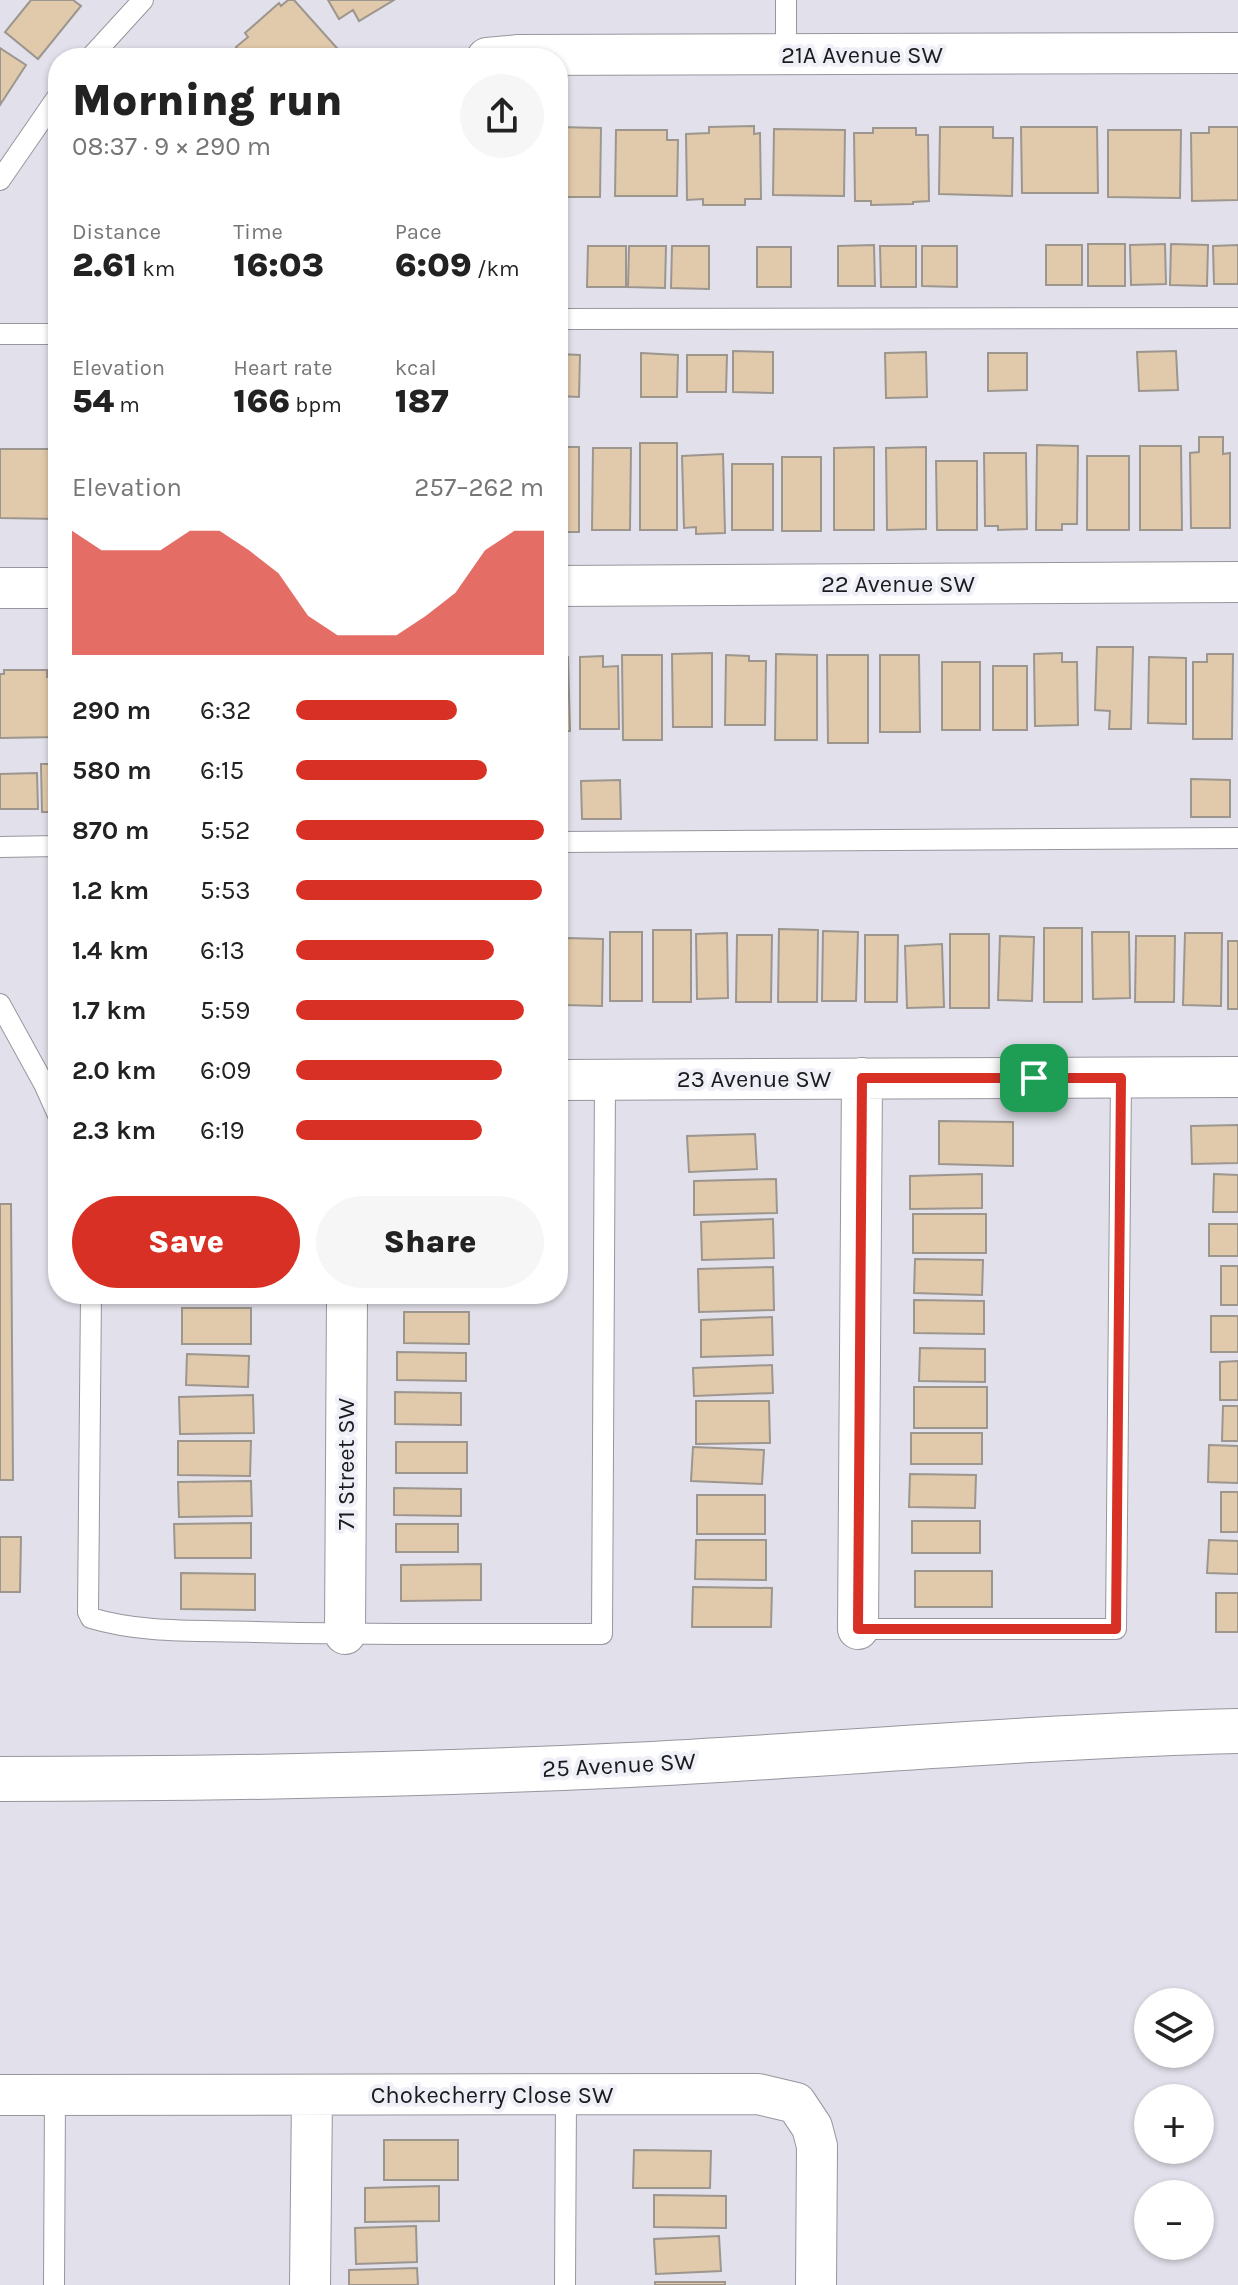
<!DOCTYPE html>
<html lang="en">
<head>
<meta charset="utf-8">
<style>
  :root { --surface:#fff; --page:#f6f6f6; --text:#222; --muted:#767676; --accent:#d93025 }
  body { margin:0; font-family:Karla,sans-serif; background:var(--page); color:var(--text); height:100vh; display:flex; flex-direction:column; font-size:30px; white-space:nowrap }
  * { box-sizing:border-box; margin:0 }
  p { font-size:26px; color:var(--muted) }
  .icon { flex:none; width:44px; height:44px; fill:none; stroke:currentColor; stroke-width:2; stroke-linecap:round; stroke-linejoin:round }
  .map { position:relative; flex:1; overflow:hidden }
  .drawer { position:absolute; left:48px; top:48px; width:520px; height:1256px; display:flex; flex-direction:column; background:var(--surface); border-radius:32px; box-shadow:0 2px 6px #0004 }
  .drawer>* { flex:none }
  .tools { position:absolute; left:1134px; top:1988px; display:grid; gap:16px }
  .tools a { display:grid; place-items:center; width:80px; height:80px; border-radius:50%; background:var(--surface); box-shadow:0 2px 6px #0004; font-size:40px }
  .pin { position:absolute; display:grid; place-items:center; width:68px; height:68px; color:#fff; margin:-34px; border-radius:16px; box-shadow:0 4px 12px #0006 }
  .round { display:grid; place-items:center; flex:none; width:84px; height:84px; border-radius:42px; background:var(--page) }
  .headline { display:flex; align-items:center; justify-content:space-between; height:136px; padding:0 24px }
  h1 { font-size:44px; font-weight:800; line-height:60px }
  .figures { display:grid; grid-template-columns:repeat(3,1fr); gap:12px; height:136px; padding:8px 24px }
  .figures div { display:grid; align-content:center }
  .figures b { font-size:34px; font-weight:800 }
  .figures small { font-size:22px; font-weight:400 }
  .figures p { font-size:22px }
  .chart { height:224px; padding:16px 24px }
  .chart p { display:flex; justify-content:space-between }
  .chart svg { width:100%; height:144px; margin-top:8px; fill:var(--accent); opacity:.7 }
  .primary-button { display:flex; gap:16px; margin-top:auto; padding:16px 24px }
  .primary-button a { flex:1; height:92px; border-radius:48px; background:var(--accent); color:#fff; font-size:32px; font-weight:800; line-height:92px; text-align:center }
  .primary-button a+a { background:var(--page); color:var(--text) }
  ul { padding:0 24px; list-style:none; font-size:26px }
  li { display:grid; grid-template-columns:128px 96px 1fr; align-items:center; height:60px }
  li i { height:20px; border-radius:10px; background:var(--accent) }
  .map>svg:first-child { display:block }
  .building { fill:#e1caab; stroke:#9c968f; stroke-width:2 }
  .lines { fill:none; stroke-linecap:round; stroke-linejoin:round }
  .service-casing { stroke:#96969e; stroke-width:22 }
  .minor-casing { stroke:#96969e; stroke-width:42 }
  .secondary-casing { stroke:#96969e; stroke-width:46 }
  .service { stroke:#fff; stroke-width:20 }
  .minor { stroke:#fff; stroke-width:40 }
  .secondary { stroke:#fff; stroke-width:44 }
  .route-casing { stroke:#fff; stroke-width:16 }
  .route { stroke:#d93025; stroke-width:10 }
  .labels { text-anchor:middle; stroke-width:8; stroke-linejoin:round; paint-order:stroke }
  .street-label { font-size:24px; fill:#1b1a1e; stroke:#efeff8 }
</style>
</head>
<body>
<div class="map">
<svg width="1238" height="2285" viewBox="0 0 1238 2285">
  <rect width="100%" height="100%" fill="#e2e1eb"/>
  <path class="building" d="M 31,0 L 73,0 L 81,6 L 38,59 L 5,32 Z
    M 288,0 L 294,0 L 344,56 L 342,58 L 246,58 L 236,47 L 248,37 L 245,33 L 279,3 L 281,6 Z
    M 328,0 L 394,0 L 359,21 L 353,10 L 339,19 Z
    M 0,48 L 26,65 L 0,105 Z
    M 754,126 L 754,134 L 760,133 L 761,199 L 745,199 L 745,205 L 703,205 L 703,199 L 687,200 L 686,134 L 709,133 L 709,127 Z
    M 558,127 L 601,128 L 600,197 L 558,197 Z
    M 940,127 L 993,127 L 993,138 L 1013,138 L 1012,196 L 939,194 Z
    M 1021,127 L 1097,127 L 1098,193 L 1022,193 Z
    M 1209,127 L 1238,127 L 1238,200 L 1192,201 L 1191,133 L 1209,133 Z
    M 873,128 L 916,128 L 916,135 L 928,135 L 929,201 L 913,202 L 913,204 L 871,205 L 871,201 L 855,201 L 854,133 L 873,133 Z
    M 774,129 L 845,130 L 844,196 L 773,195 Z
    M 616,130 L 667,130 L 667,140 L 678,140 L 677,196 L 615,196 Z
    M 1108,130 L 1181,130 L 1180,198 L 1108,197 Z
    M 1088,244 L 1125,244 L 1125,286 L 1088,286 Z
    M 1165,244 L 1166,284 L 1131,285 L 1130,245 Z
    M 1171,244 L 1208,245 L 1207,286 L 1170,285 Z
    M 874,245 L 875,286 L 838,286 L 838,246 Z
    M 1046,245 L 1082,245 L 1082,285 L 1046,285 Z
    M 1238,245 L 1238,284 L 1214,284 L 1213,246 Z
    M 588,246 L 626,246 L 626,287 L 587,287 Z
    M 629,246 L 666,246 L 665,288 L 628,287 Z
    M 672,246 L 709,246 L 709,289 L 671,288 Z
    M 880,246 L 916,246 L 916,287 L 881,287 Z
    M 922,246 L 957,246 L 957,287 L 922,286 Z
    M 757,247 L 791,247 L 791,287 L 757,287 Z
    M 733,351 L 773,352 L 773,393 L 733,392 Z
    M 1176,351 L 1178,390 L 1139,391 L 1137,352 Z
    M 926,352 L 927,397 L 886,398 L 885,353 Z
    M 641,353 L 678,355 L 677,397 L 641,397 Z
    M 988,353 L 1027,353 L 1027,390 L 988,391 Z
    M 558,354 L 580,355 L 579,397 L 558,396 Z
    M 687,355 L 727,355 L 726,392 L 687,392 Z
    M 1199,437 L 1223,437 L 1223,454 L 1230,453 L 1230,528 L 1191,528 L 1190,453 L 1199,452 Z
    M 640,443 L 677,443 L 677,530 L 640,530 Z
    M 1037,445 L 1078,446 L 1077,524 L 1062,524 L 1062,530 L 1036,530 Z
    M 1140,446 L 1181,446 L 1182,530 L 1140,530 Z
    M 558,447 L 579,447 L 579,532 L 558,532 Z
    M 874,447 L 874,530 L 834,530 L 834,448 Z
    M 926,447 L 926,529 L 887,530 L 886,448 Z
    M 593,448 L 631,448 L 630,530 L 592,530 Z
    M 0,449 L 58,449 L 58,519 L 0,518 Z
    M 984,453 L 1026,453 L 1027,529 L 998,530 L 998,526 L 985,526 Z
    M 723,454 L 725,533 L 696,534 L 696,527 L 684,528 L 682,456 Z
    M 1087,456 L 1129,456 L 1129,530 L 1087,530 Z
    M 782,457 L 821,457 L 821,531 L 782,531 Z
    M 936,461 L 977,461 L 977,530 L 937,530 Z
    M 732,464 L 773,464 L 773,530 L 732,530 Z
    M 1097,647 L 1133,647 L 1131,729 L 1109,729 L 1110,711 L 1095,710 Z
    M 712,653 L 712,727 L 673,727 L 672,654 Z
    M 1062,653 L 1062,662 L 1077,662 L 1078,725 L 1035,726 L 1034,654 Z
    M 776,654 L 817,655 L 817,740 L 775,740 Z
    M 1207,654 L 1233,654 L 1232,739 L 1193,739 L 1193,662 L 1207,662 Z
    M 622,655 L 662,655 L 662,740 L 623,740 Z
    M 726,655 L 749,656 L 749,661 L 766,661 L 765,725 L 725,725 Z
    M 827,655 L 868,655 L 868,743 L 828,743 Z
    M 880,655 L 919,655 L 920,732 L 880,732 Z
    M 603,656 L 603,667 L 618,666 L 619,729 L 580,729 L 580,657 Z
    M 558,657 L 568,657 L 570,731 L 558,731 Z
    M 1149,657 L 1186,658 L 1186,724 L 1148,723 Z
    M 942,662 L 980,662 L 980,730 L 942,730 Z
    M 993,666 L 1027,666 L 1027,730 L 993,730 Z
    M 4,670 L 47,670 L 47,677 L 58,677 L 58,737 L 0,738 L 0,674 L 4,674 Z
    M 41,764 L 58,764 L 58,812 L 42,812 Z
    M 37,773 L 38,809 L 0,809 L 0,774 Z
    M 1191,779 L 1230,780 L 1230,817 L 1191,817 Z
    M 620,780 L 621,819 L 582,819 L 581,781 Z
    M 1044,928 L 1082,928 L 1082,1002 L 1044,1002 Z
    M 779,929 L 818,930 L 817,1002 L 778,1002 Z
    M 653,930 L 691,930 L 691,1002 L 653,1002 Z
    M 823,931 L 858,932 L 856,1001 L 822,1001 Z
    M 610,932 L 642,932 L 642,1001 L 610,1001 Z
    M 1092,932 L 1129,932 L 1130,998 L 1093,999 Z
    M 727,933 L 728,998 L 697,999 L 696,934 Z
    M 1185,933 L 1222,933 L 1221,1006 L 1183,1005 Z
    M 950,934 L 989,934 L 989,1008 L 950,1008 Z
    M 737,935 L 772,935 L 771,1002 L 736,1002 Z
    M 865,935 L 898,935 L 897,1002 L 865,1002 Z
    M 1000,936 L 1034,937 L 1032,1001 L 998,1000 Z
    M 1136,936 L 1175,936 L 1174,1002 L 1135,1002 Z
    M 567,938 L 603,939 L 602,1006 L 565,1005 Z
    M 1228,941 L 1238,941 L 1238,1009 L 1228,1009 Z
    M 942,944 L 944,1007 L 907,1008 L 905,946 Z
    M 939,1121 L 1013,1122 L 1013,1166 L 939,1164 Z
    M 1238,1125 L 1238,1163 L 1192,1164 L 1191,1126 Z
    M 755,1134 L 757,1169 L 689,1172 L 687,1136 Z
    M 982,1174 L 982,1208 L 910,1209 L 910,1176 Z
    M 1214,1174 L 1238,1175 L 1238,1212 L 1213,1212 Z
    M 776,1179 L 777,1213 L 694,1215 L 694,1181 Z
    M 0,1204 L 11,1204 L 13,1480 L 0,1480 Z
    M 913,1214 L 986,1214 L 986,1253 L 913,1253 Z
    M 773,1219 L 774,1258 L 702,1260 L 701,1222 Z
    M 1209,1224 L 1238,1224 L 1238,1256 L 1209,1256 Z
    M 915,1259 L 983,1260 L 982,1295 L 914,1293 Z
    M 1221,1266 L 1238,1266 L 1238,1305 L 1221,1305 Z
    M 773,1267 L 774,1310 L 699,1312 L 698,1269 Z
    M 182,1294 L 252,1294 L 253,1300 L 182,1301 Z
    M 400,1294 L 463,1294 L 463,1302 L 399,1301 Z
    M 914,1300 L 984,1301 L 984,1334 L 914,1333 Z
    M 182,1308 L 251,1308 L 251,1344 L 182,1344 Z
    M 404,1312 L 469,1312 L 469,1344 L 404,1343 Z
    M 1211,1316 L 1238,1316 L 1238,1352 L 1211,1352 Z
    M 772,1317 L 773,1355 L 701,1357 L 701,1320 Z
    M 920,1348 L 985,1349 L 985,1382 L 919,1381 Z
    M 397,1352 L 466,1353 L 466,1381 L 397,1380 Z
    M 187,1354 L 249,1356 L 248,1387 L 186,1385 Z
    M 1238,1361 L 1238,1400 L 1220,1400 L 1220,1362 Z
    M 772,1365 L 773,1393 L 694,1396 L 693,1368 Z
    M 914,1387 L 987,1387 L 987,1428 L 914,1428 Z
    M 395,1392 L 461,1393 L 461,1425 L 395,1424 Z
    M 253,1395 L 254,1433 L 180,1434 L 179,1397 Z
    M 696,1401 L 769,1401 L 770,1443 L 696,1444 Z
    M 1223,1406 L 1238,1406 L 1238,1441 L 1222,1441 Z
    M 911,1433 L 982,1433 L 982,1464 L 911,1464 Z
    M 178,1441 L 251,1441 L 250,1476 L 178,1475 Z
    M 396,1442 L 467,1442 L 467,1473 L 396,1473 Z
    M 1209,1445 L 1238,1446 L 1238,1483 L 1208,1482 Z
    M 693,1447 L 764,1450 L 762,1484 L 691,1481 Z
    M 910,1474 L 976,1475 L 975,1508 L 909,1507 Z
    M 251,1481 L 252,1516 L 179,1517 L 178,1482 Z
    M 394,1488 L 461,1489 L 461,1516 L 394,1515 Z
    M 1221,1492 L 1238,1492 L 1238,1532 L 1221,1532 Z
    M 697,1495 L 765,1495 L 765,1534 L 697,1534 Z
    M 912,1521 L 980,1521 L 980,1553 L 912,1553 Z
    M 251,1523 L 251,1558 L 175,1558 L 174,1524 Z
    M 396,1524 L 458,1524 L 458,1552 L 396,1552 Z
    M 0,1537 L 21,1537 L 20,1592 L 0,1592 Z
    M 696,1540 L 766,1540 L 766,1580 L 695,1579 Z
    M 1209,1540 L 1238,1541 L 1238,1574 L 1207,1573 Z
    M 481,1564 L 481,1600 L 401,1601 L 401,1565 Z
    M 915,1571 L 992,1571 L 992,1607 L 915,1607 Z
    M 181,1573 L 255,1574 L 255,1610 L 181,1609 Z
    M 693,1587 L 772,1588 L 771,1627 L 692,1627 Z
    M 1216,1593 L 1238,1593 L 1238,1632 L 1216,1632 Z
    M 384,2140 L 458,2140 L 458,2180 L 384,2180 Z
    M 634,2150 L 711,2151 L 710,2188 L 633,2188 Z
    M 439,2186 L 439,2221 L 365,2222 L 365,2188 Z
    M 654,2195 L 726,2196 L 726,2228 L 654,2227 Z
    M 416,2226 L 417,2262 L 356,2264 L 355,2228 Z
    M 719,2236 L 721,2271 L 656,2274 L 654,2239 Z
    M 417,2268 L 418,2285 L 349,2285 L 349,2270 Z
    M 655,2282 L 725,2282 L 725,2285 L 655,2285 Z"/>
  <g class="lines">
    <defs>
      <path id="service" d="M 786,0 L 786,56
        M 90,58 L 143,0
        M 0,180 L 58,96
        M 558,319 L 1238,318
        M 0,334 L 58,334
        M 558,842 L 1238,838
        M 0,847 L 58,846
        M 0,1004 L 44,1084 L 58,1115
        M 91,1294 L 88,1612 L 91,1618 C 144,1634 200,1630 255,1632 C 370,1635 486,1634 602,1634 L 605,1079
        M 858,1629 L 1116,1629 L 1121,1078
        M 54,2285 L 55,2095
        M 565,2285 L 566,2095"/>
      <path id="minor" d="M 487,58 L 519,55 L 1238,53
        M 558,586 L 1238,582
        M 0,588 L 58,588
        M 558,1080 L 1238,1077
        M 858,1629 L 862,1078
        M 345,1634 L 347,1294
        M 0,2095 L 758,2094 L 796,2103 L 812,2127 L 817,2146 L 816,2285
        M 310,2285 L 312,2095"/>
      <path id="secondary" d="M 0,1779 C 210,1779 419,1775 629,1765 C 832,1755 1035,1736 1238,1731"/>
    </defs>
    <use href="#service" class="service-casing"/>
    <use href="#minor" class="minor-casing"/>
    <use href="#secondary" class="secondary-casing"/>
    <use href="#service" class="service"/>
    <use href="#minor" class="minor"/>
    <use href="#secondary" class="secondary"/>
  </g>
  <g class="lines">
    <defs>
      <path id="route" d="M 862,1078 L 1121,1078 L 1116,1629 L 858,1629 Z"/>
    </defs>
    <use href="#route" class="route-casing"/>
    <use href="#route" class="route"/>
  </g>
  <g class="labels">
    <g class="street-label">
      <text x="862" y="63">21A Avenue SW</text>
      <text x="898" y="592">22 Avenue SW</text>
      <text x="754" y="1087">23 Avenue SW</text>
      <text transform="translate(346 1464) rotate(-90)" y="8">71 Street SW</text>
      <text transform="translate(619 1765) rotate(-3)" y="8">25 Avenue SW</text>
      <text x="492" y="2103">Chokecherry Close SW</text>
    </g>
  </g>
</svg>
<div class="tools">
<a><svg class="icon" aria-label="layers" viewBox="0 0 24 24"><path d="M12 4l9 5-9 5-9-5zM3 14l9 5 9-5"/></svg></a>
<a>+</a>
<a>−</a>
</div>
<div class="pin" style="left:1034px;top:1078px;background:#1e9e55"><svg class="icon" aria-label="arrive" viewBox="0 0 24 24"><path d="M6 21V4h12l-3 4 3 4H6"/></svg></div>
<section class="drawer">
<div class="headline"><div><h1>Morning run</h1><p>08:37 · 9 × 290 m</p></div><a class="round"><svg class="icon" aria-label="share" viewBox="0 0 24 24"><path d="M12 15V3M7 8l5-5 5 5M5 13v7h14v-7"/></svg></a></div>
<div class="figures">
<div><p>Distance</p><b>2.61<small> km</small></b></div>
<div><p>Time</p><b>16:03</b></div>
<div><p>Pace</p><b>6:09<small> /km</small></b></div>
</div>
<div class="figures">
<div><p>Elevation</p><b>54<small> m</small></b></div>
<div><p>Heart rate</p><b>166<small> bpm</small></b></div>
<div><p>kcal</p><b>187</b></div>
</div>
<div class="chart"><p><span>Elevation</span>257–262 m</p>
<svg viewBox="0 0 160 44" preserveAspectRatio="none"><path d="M0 44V6L10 12L20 12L30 12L40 6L50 6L60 12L70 19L80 32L90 38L100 38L110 38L120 32L130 25L140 12L150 6L160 6V44z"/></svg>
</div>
<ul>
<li><b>290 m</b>6:32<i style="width:65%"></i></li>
<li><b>580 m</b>6:15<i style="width:77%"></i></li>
<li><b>870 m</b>5:52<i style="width:100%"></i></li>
<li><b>1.2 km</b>5:53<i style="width:99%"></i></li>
<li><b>1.4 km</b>6:13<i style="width:80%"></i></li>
<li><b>1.7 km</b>5:59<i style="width:92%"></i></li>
<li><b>2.0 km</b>6:09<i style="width:83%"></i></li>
<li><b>2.3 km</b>6:19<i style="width:75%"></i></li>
</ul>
<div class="primary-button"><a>Save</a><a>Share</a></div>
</section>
</div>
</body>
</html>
